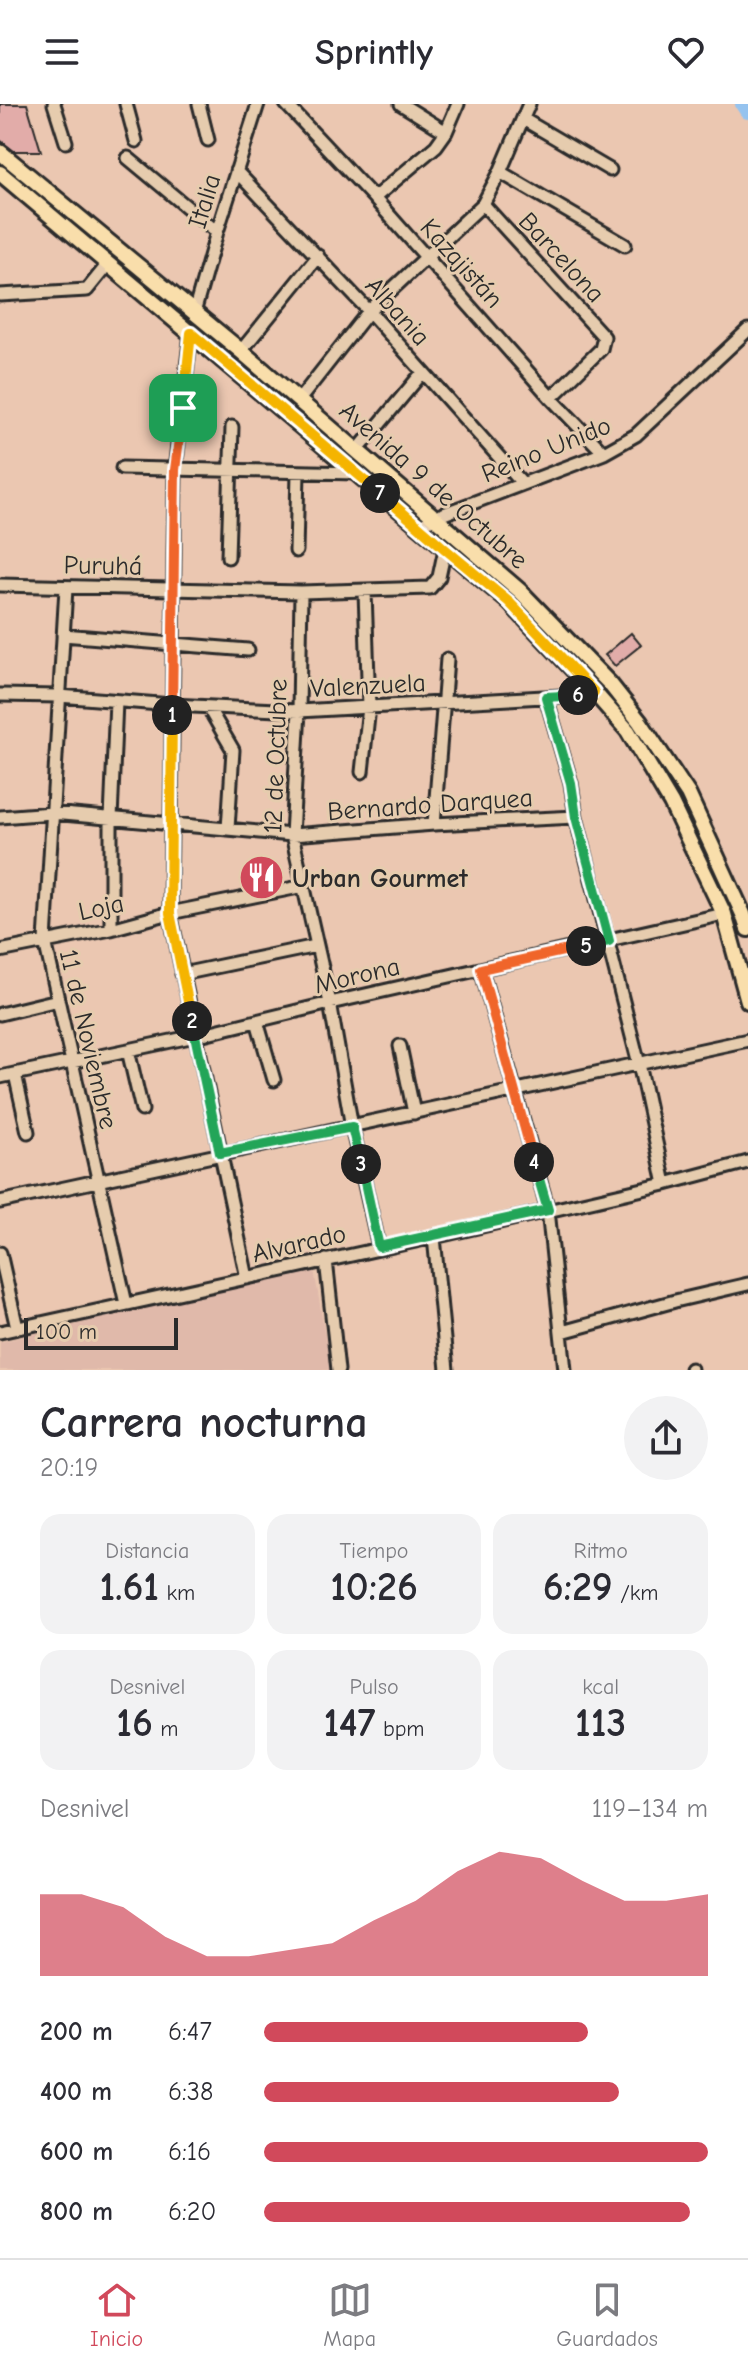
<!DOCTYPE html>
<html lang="es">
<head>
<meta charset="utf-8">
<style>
  :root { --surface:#fff; --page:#f2f2f3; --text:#2b2b33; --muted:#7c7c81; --line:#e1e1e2; --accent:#d1495b }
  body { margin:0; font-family:"Comic Neue",sans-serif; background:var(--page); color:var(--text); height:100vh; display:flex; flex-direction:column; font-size:30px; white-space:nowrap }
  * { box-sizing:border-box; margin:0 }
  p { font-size:26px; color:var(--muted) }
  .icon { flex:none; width:44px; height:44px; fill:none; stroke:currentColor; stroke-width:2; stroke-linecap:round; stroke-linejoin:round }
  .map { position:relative; height:1266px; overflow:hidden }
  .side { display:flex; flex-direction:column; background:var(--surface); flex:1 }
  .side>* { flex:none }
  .scale { position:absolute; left:24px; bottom:20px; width:154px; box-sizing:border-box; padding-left:8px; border:4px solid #2b2b2b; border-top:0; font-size:22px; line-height:28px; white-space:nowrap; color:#2b2b2b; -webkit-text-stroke:6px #e6ccae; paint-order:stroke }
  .pin { position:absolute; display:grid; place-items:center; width:68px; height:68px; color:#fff; margin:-34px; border-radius:16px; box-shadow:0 4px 12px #0006 }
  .km { position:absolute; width:40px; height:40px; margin:-20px; border-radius:50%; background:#222; color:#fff; font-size:22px; line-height:40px; text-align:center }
  .round { display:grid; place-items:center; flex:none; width:84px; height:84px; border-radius:42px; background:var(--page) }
  .headline { display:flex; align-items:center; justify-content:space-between; height:136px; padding:0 40px }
  h1 { font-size:44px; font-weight:600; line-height:60px }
  .figures { display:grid; grid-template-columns:repeat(3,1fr); gap:12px; height:136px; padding:8px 40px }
  .figures div { display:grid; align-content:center; border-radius:20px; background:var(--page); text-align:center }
  .figures b { font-size:40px; font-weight:600 }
  .figures small { font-size:22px; font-weight:400 }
  .figures p { font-size:22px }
  .chart { height:224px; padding:16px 40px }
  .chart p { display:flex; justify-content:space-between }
  .chart svg { width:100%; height:144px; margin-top:8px; fill:var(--accent); opacity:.7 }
  ul { padding:0 40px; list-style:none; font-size:26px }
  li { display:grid; grid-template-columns:128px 96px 1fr; align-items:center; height:60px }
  li i { height:20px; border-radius:10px; background:var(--accent) }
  header { display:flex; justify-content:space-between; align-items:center; height:104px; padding:0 40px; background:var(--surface); font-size:36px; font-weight:600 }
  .tab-bar { display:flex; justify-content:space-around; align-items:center; height:112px; border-top:2px solid var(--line); background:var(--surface); font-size:22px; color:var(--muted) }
  .tab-bar a { display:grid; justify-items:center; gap:4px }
  .tab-bar .selected { color:var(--accent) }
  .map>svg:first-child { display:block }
  .built { fill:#e0b9aa }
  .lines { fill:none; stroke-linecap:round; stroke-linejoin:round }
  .river { stroke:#95c3ef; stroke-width:18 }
  .building { fill:#e2aca9; stroke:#2b2b2b; stroke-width:2 }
  .minor-casing { stroke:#2b2b2b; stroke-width:17 }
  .major-casing { stroke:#2b2b2b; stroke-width:20 }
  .minor { stroke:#e6ccae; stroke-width:11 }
  .major { stroke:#f9deab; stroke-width:14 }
  .split-1-casing { stroke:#fff; stroke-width:16 }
  .split-2-casing { stroke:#fff; stroke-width:16 }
  .split-3-casing { stroke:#fff; stroke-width:16 }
  .split-4-casing { stroke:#fff; stroke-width:16 }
  .split-5-casing { stroke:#fff; stroke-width:16 }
  .split-6-casing { stroke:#fff; stroke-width:16 }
  .split-7-casing { stroke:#fff; stroke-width:16 }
  .split-8-casing { stroke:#fff; stroke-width:16 }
  .split-1 { stroke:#f0652b; stroke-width:10 }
  .split-2 { stroke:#f5b400; stroke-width:10 }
  .split-3 { stroke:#22a559; stroke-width:10 }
  .split-4 { stroke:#22a559; stroke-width:10 }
  .split-5 { stroke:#f0652b; stroke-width:10 }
  .split-6 { stroke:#22a559; stroke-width:10 }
  .split-7 { stroke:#f5b400; stroke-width:10 }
  .split-8 { stroke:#f5b400; stroke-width:10 }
  .labels { text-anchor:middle; stroke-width:6; stroke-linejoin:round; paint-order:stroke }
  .street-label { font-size:26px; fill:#2b2b2b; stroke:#e6ccae }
  .poi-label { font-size:26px; font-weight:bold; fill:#2b2b2b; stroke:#e6ccae; text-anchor:start }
</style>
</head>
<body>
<header><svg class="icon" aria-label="menu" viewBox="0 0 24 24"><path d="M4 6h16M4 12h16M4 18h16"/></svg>Sprintly<svg class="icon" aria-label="heart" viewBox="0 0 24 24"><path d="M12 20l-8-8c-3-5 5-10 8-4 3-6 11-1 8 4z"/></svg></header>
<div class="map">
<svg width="748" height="1266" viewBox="0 0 748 1266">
  <rect width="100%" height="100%" fill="#ebc7b1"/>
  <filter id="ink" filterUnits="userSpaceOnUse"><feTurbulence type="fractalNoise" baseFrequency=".0125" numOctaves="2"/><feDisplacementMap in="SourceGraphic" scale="16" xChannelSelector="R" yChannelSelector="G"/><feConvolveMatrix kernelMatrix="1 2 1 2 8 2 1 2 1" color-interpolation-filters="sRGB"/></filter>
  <g filter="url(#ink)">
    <path class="built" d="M 314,1166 L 331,1266 L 0,1266 L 0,1238 Z"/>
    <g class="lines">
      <path class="river" d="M 744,0 L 748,6"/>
    </g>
    <path class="building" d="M 0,0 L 27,0 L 41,47 L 14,47 L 0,36 Z
      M 631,529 L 641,541 L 615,562 L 605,551 Z"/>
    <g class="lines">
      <defs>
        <path id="minor" d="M 54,0 L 66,38
          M 126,0 L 136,37
          M 199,0 L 208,36
          M 286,0 L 374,94 L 551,294 L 604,349
          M 401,0 L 446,28
          M 523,15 L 610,66
          M 128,54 L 217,128
          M 236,67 L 369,207 L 523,380
          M 500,68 L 625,141
          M 374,94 L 436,42 L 446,28 L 458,0
          M 483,100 L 604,233 L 601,245 L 551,294
          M 0,191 L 87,186 L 108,160
          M 194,209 L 217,128 L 258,0
          M 191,229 L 175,366 L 170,809 L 247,1174
          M 241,247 L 318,152
          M 299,296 L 369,207 L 483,100 L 500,68 L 529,0
          M 357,347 L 423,268
          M 122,364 L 357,369
          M 420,423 L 433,414 L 604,349 L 636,331 L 748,226
          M 296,447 L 298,369
          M 228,453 L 232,323
          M 0,481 L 301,488 L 430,484 L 439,473 L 445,445
          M 66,484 L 45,837 L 126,1200
          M 301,488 L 299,607 L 292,731 L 330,899 L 352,1023 L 379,1143
          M 63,531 L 248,546
          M 0,591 L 59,592 L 172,601 L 299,607 L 579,591 L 594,588
          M 546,593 L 571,679 L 576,713 L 639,960 L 665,1080
          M 208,603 L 233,646 L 228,725
          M 362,668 L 369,603 L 365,488
          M 0,713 L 52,709 L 292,731 L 434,720 L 576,713
          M 434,720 L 447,555
          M 111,825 L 111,715 L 116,597
          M 0,847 L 111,825 L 170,809 L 304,782
          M 481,865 L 548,1106 L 565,1266
          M 182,870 L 316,842
          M 0,910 L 58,896
          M 257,917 L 274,976
          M 400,942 L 414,1009
          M 128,946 L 142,1006
          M 15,970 L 28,1028
          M 0,973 L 195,932 L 330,899 L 724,810
          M 0,1098 L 748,936
          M 434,1133 L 447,1266
          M 0,1149 L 17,1224
          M 326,1156 L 338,1266
          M 0,1228 L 434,1133 L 665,1080 L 748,1058
          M 562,1228 L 675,1197 L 748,1180
          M 691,1265 L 691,1266"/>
        <path id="major" d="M 0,48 L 241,247 L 520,487 L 610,580 L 640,618 L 688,690 L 743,810 L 748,825
          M 0,69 L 509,498 L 594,588 L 628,627 L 671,699 L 724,810 L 748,897"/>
      </defs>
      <use href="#minor" class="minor-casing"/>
      <use href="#major" class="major-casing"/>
      <use href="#minor" class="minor"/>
      <use href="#major" class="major"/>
    </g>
  </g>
  <g class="lines" filter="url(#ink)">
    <defs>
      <path id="split-1" d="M 172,611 L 175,366 L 183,304"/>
      <path id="split-2" d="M 172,611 L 170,809 L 192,917"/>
      <path id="split-3" d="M 192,917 L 220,1049 L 352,1023 L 361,1060"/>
      <path id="split-4" d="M 361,1060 L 379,1143 L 548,1106 L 534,1058"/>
      <path id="split-5" d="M 534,1058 L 481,865 L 586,842"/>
      <path id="split-6" d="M 578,591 L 546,593 L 571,679 L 576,713 L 609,837 L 586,842"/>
      <path id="split-7" d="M 380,389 L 445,445 L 509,498 L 594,588 L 578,591"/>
      <path id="split-8" d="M 183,304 L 191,229 L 380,389"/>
    </defs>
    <use href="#split-1" class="split-1-casing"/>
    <use href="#split-2" class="split-2-casing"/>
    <use href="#split-3" class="split-3-casing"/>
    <use href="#split-4" class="split-4-casing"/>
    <use href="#split-5" class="split-5-casing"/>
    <use href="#split-6" class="split-6-casing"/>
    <use href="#split-7" class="split-7-casing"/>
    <use href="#split-8" class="split-8-casing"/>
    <use href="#split-1" class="split-1"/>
    <use href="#split-2" class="split-2"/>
    <use href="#split-3" class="split-3"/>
    <use href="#split-4" class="split-4"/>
    <use href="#split-5" class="split-5"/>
    <use href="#split-6" class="split-6"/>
    <use href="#split-7" class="split-7"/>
    <use href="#split-8" class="split-8"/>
  </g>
  <defs>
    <symbol id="restaurant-disc" viewBox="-11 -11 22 22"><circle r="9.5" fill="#d1495b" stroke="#e6ccae"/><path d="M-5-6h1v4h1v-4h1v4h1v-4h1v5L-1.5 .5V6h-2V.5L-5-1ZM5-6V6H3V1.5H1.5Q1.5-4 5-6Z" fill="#fff"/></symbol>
  </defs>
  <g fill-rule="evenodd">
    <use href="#restaurant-disc" x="236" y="748" width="51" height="51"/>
  </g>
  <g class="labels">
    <g class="street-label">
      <text transform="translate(204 97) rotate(-73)" y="9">Italia</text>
      <text transform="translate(562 153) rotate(47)" y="9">Barcelona</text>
      <text transform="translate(462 159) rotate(48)" y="9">Kazajistán</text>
      <text transform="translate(398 207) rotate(48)" y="9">Albania</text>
      <text transform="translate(546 345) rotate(-22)" y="9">Reino Unido</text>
      <text transform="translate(434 381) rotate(41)" y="9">Avenida 9 de Octubre</text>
      <text transform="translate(103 461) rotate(1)" y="9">Puruhá</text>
      <text transform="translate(368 581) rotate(-3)" y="9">Valenzuela</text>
      <text transform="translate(275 652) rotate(-88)" y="9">12 de Octubre</text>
      <text transform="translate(430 700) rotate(-4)" y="9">Bernardo Darquea</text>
      <text transform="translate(101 803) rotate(-12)" y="9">Loja</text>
      <text transform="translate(357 871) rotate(-13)" y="9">Morona</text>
      <text transform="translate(89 935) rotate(77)" y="9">11 de Noviembre</text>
      <text transform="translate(299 1139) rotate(-13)" y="9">Alvarado</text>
    </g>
    <g class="poi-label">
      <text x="292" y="783">Urban Gourmet</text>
    </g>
  </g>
</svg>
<div class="scale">100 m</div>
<div class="pin" style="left:183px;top:304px;background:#1e9e55"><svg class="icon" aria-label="arrive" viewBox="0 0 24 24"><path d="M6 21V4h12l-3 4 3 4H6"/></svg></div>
<b class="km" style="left:172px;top:611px">1</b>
<b class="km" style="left:192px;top:917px">2</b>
<b class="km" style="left:361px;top:1060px">3</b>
<b class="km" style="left:534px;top:1058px">4</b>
<b class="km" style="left:586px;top:842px">5</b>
<b class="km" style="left:578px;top:591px">6</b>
<b class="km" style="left:380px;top:389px">7</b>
</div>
<section class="side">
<div class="headline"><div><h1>Carrera nocturna</h1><p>20:19</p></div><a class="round"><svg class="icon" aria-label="share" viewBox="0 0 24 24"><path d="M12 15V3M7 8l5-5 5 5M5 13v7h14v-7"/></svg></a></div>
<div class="figures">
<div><p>Distancia</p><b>1.61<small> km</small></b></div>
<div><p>Tiempo</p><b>10:26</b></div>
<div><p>Ritmo</p><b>6:29<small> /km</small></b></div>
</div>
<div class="figures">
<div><p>Desnivel</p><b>16<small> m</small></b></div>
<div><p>Pulso</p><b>147<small> bpm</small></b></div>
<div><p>kcal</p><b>113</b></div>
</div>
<div class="chart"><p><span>Desnivel</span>119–134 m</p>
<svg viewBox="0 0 160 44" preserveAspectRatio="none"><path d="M0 44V19L10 19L20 23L30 32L40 38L50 38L60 36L70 34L80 27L90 21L100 12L110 6L120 8L130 15L140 21L150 21L160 19V44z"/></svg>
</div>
<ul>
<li><b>200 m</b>6:47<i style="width:73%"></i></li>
<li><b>400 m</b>6:38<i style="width:80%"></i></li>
<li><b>600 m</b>6:16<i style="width:100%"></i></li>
<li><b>800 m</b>6:20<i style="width:96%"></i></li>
</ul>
</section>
<nav class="tab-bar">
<a class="selected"><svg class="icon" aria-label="home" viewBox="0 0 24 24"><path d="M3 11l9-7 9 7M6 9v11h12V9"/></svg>Inicio</a>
<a><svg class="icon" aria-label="map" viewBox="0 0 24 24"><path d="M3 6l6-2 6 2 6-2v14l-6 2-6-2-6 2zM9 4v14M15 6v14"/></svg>Mapa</a>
<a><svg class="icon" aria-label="saved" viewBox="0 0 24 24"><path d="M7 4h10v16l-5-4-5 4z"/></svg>Guardados</a>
</nav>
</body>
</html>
